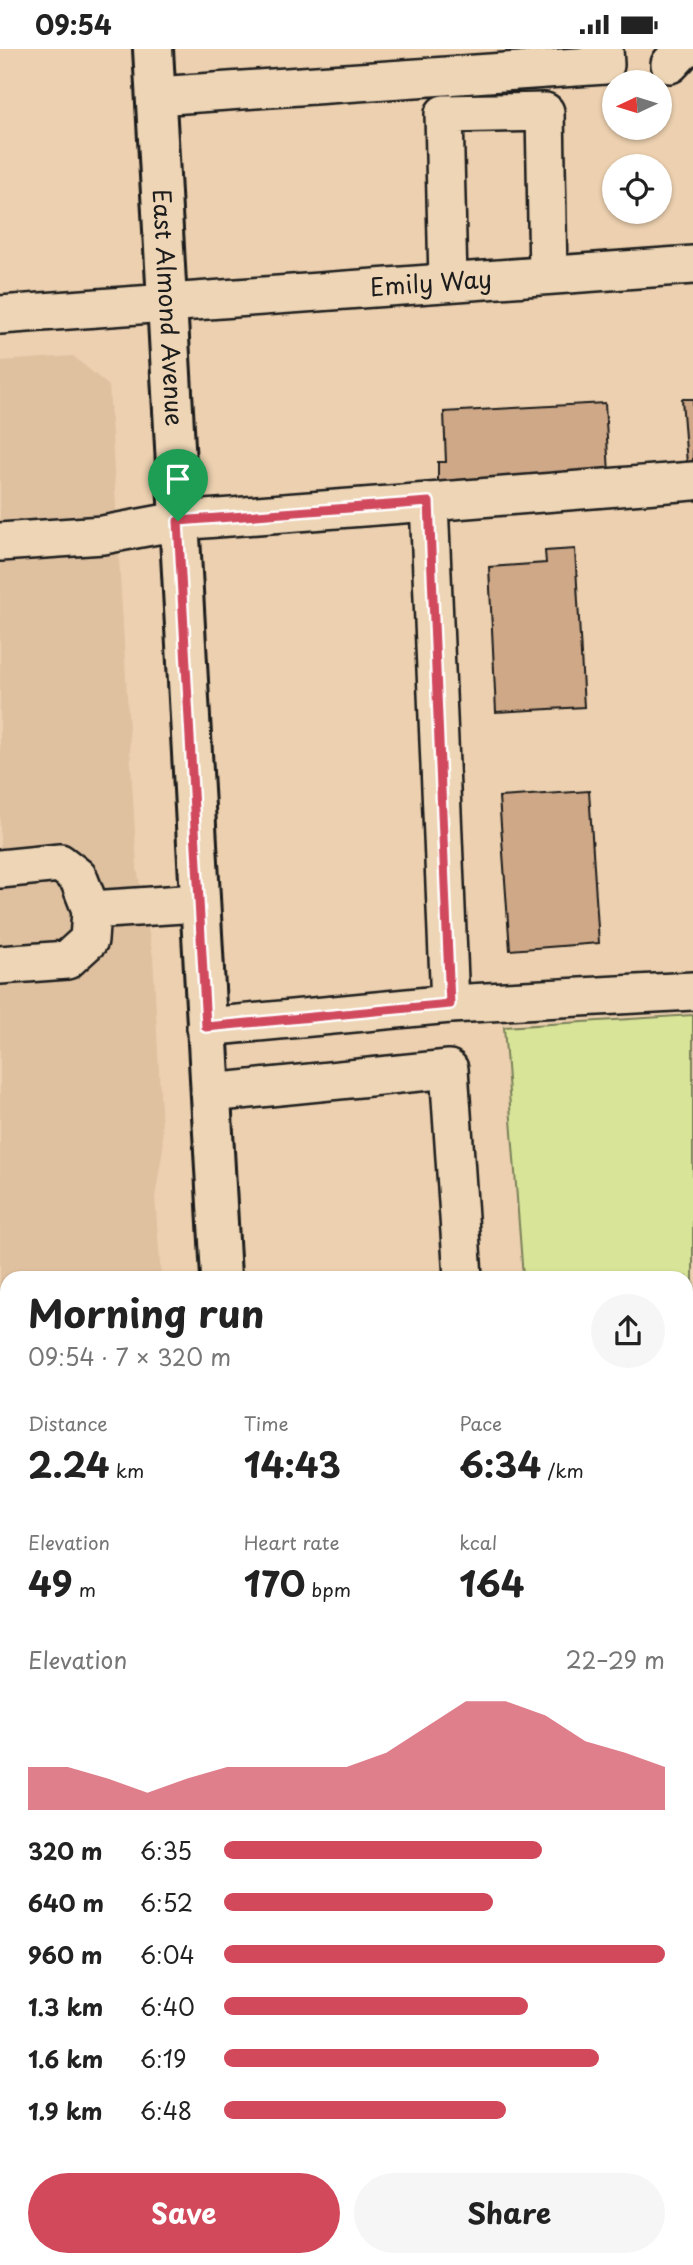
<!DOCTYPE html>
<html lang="en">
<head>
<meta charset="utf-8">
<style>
  :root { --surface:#fff; --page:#f6f6f6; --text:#222; --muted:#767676; --accent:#d1495b }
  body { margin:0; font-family:"Playpen Sans",sans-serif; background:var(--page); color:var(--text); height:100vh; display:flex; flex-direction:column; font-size:26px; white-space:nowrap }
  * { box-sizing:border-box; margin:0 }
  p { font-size:23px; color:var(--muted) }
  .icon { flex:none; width:38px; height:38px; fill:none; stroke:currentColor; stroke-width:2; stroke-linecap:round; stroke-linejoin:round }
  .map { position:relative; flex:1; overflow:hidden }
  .details { position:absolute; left:0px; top:1222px; width:693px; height:996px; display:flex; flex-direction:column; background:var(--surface); border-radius:21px 21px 0 0; box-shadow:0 2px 5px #0004 }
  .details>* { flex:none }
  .needle { width:46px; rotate:266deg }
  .tools { position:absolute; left:602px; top:21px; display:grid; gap:14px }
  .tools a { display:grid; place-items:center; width:70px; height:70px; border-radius:50%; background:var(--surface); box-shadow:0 2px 5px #0004; font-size:35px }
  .pin { position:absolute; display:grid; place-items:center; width:60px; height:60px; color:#fff; margin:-72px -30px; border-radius:50% 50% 50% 0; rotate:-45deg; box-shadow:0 0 7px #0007 }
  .pin .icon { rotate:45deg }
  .round { display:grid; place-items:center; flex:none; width:74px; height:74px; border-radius:37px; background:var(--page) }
  .overview { display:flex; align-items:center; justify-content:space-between; height:119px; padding:0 28px }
  h1 { font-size:38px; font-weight:700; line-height:52px }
  .stats { display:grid; grid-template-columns:repeat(3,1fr); gap:10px; height:119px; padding:7px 28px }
  .stats div { display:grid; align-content:center }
  .stats b { font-size:35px; font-weight:700 }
  .stats small { font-size:19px; font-weight:400 }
  .stats p { font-size:19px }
  .chart { height:196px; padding:14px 28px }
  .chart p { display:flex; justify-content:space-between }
  .chart svg { width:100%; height:126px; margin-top:7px; fill:var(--accent); opacity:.7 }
  .cta { display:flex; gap:14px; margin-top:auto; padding:14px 28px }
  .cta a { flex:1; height:80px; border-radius:42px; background:var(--accent); color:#fff; font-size:28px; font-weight:700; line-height:80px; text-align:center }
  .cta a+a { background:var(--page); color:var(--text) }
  ul { padding:0 28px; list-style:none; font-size:23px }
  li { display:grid; grid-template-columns:112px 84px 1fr; align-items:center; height:52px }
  li i { height:18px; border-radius:9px; background:var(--accent) }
  .status { display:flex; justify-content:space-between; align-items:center; height:49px; padding:0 35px; background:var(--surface); direction:ltr }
  .status svg { height:19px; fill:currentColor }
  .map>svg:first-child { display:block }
  .built { fill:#dfc1a0 }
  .green { fill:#d8e598; stroke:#7a805a; stroke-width:2 }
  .building { fill:#cea887; stroke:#1c1c1c; stroke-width:2 }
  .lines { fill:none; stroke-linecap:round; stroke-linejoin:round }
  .minor-casing { stroke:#1c1c1c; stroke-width:42 }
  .major-casing { stroke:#1c1c1c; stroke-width:44 }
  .minor { stroke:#edd5b5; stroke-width:37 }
  .major { stroke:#edd5b5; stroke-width:38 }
  .route-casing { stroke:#fff; stroke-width:14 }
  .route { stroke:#d1495b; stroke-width:9 }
  .labels { text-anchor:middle; stroke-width:5; stroke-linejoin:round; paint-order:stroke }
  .street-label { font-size:24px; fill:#1c1c1c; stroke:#edd5b5 }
</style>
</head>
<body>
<div class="status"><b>09:54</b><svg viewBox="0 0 49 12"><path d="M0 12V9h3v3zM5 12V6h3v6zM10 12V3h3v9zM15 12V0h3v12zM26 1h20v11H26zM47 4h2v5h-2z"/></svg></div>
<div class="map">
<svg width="693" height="2216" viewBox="0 0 693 2216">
  <rect width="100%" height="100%" fill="#ecd0af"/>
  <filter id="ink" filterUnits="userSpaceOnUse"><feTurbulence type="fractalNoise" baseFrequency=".0143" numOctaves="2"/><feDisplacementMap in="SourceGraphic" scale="14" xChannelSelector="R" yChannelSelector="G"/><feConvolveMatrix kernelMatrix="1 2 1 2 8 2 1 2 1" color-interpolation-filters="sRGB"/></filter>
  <g filter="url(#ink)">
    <path class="built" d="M 73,307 L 109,337 L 137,819 L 153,907 L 163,1099 L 155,1149 L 161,1228 L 7,1228 L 7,1571 L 0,1571 L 0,312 Z
      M 55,2210 L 230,2210 L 230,2216 L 56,2216 Z"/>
    <path class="green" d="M 693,966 L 693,1505 L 686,1505 L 686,1228 L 523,1228 L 504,978 Z
      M 693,1905 L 693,2216 L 307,2216 L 307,2210 L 686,2210 L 686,1906 Z"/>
    <path class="building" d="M 682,350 L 693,350 L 693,414 L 687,415 Z
      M 605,354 L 609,425 L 438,434 L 438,413 L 446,413 L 444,363 Z
      M 575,500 L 584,658 L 496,663 L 489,518 L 546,514 L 545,502 Z
      M 589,742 L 599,894 L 510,901 L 499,748 Z"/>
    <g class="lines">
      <defs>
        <g id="minor">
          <path d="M 670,15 L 684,0"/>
          <path d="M 156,47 L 605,16 L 604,0"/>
          <path d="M 448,232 L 444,65 L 545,63 L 548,226"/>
          <path id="s1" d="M 0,266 L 693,216"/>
          <path d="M 429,453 L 693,432"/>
          <path d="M 0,493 L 103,486 L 178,472 L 429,453 L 450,955"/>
          <path d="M 0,820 L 60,814 L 78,828 L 91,861"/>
          <path d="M 0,916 L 67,911 L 89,891 L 91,861 L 198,854"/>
          <path d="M 206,978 L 450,955 L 693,942"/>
          <path d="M 210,1044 L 449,1020 L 463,1228"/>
          <path d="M 0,1299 L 7,1299"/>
          <path d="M 0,1401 L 7,1401"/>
          <path d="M 0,1621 L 7,1621"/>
          <path d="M 0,2182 L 2,2216"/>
          <path d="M 188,2210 L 188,2216"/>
        </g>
        <g id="major">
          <path id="s2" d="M 153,0 L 221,1228"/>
          <path d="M 274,2210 L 274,2216"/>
        </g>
      </defs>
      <use href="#minor" class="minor-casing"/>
      <use href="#major" class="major-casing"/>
      <use href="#minor" class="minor"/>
      <use href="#major" class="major"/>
    </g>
  </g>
  <g class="lines" filter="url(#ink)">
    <defs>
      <path id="route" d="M 429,453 L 450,955 L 206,978 L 178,472 Z"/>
    </defs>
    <use href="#route" class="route-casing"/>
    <use href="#route" class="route"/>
  </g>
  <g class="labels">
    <g class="street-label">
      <text dy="8" stroke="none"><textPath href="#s1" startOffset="432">Emily Way</textPath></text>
      <text dy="8" stroke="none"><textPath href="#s2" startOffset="259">East Almond Avenue</textPath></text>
    </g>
  </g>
</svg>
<div class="tools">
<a><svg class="needle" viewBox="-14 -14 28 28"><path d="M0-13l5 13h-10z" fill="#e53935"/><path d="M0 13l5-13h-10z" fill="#767676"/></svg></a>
<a><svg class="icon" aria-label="locate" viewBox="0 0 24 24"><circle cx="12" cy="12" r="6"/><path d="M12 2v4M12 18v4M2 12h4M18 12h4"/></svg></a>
</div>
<div class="pin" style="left:178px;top:472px;background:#1e9e55"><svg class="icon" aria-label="arrive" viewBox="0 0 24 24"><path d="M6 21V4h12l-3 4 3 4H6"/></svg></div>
<section class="details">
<div class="overview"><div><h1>Morning run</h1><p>09:54 · 7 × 320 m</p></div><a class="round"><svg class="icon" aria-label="share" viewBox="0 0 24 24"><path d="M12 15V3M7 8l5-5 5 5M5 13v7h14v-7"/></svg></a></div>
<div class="stats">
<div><p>Distance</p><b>2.24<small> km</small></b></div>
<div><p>Time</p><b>14:43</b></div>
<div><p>Pace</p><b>6:34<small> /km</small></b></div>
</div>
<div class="stats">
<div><p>Elevation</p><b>49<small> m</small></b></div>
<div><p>Heart rate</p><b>170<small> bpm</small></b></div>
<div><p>kcal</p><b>164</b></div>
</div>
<div class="chart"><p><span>Elevation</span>22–29 m</p>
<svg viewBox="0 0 160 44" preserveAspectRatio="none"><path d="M0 44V29L10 29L20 33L30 38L40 33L50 29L60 29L70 29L80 29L90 24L100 15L110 6L120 6L130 11L140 20L150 24L160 29V44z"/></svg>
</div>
<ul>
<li><b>320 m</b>6:35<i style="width:72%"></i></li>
<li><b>640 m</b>6:52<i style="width:61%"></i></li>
<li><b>960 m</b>6:04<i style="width:100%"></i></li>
<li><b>1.3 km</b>6:40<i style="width:69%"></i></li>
<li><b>1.6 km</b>6:19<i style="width:85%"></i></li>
<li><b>1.9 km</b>6:48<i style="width:64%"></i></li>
</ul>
<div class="cta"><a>Save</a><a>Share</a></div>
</section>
</div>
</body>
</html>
